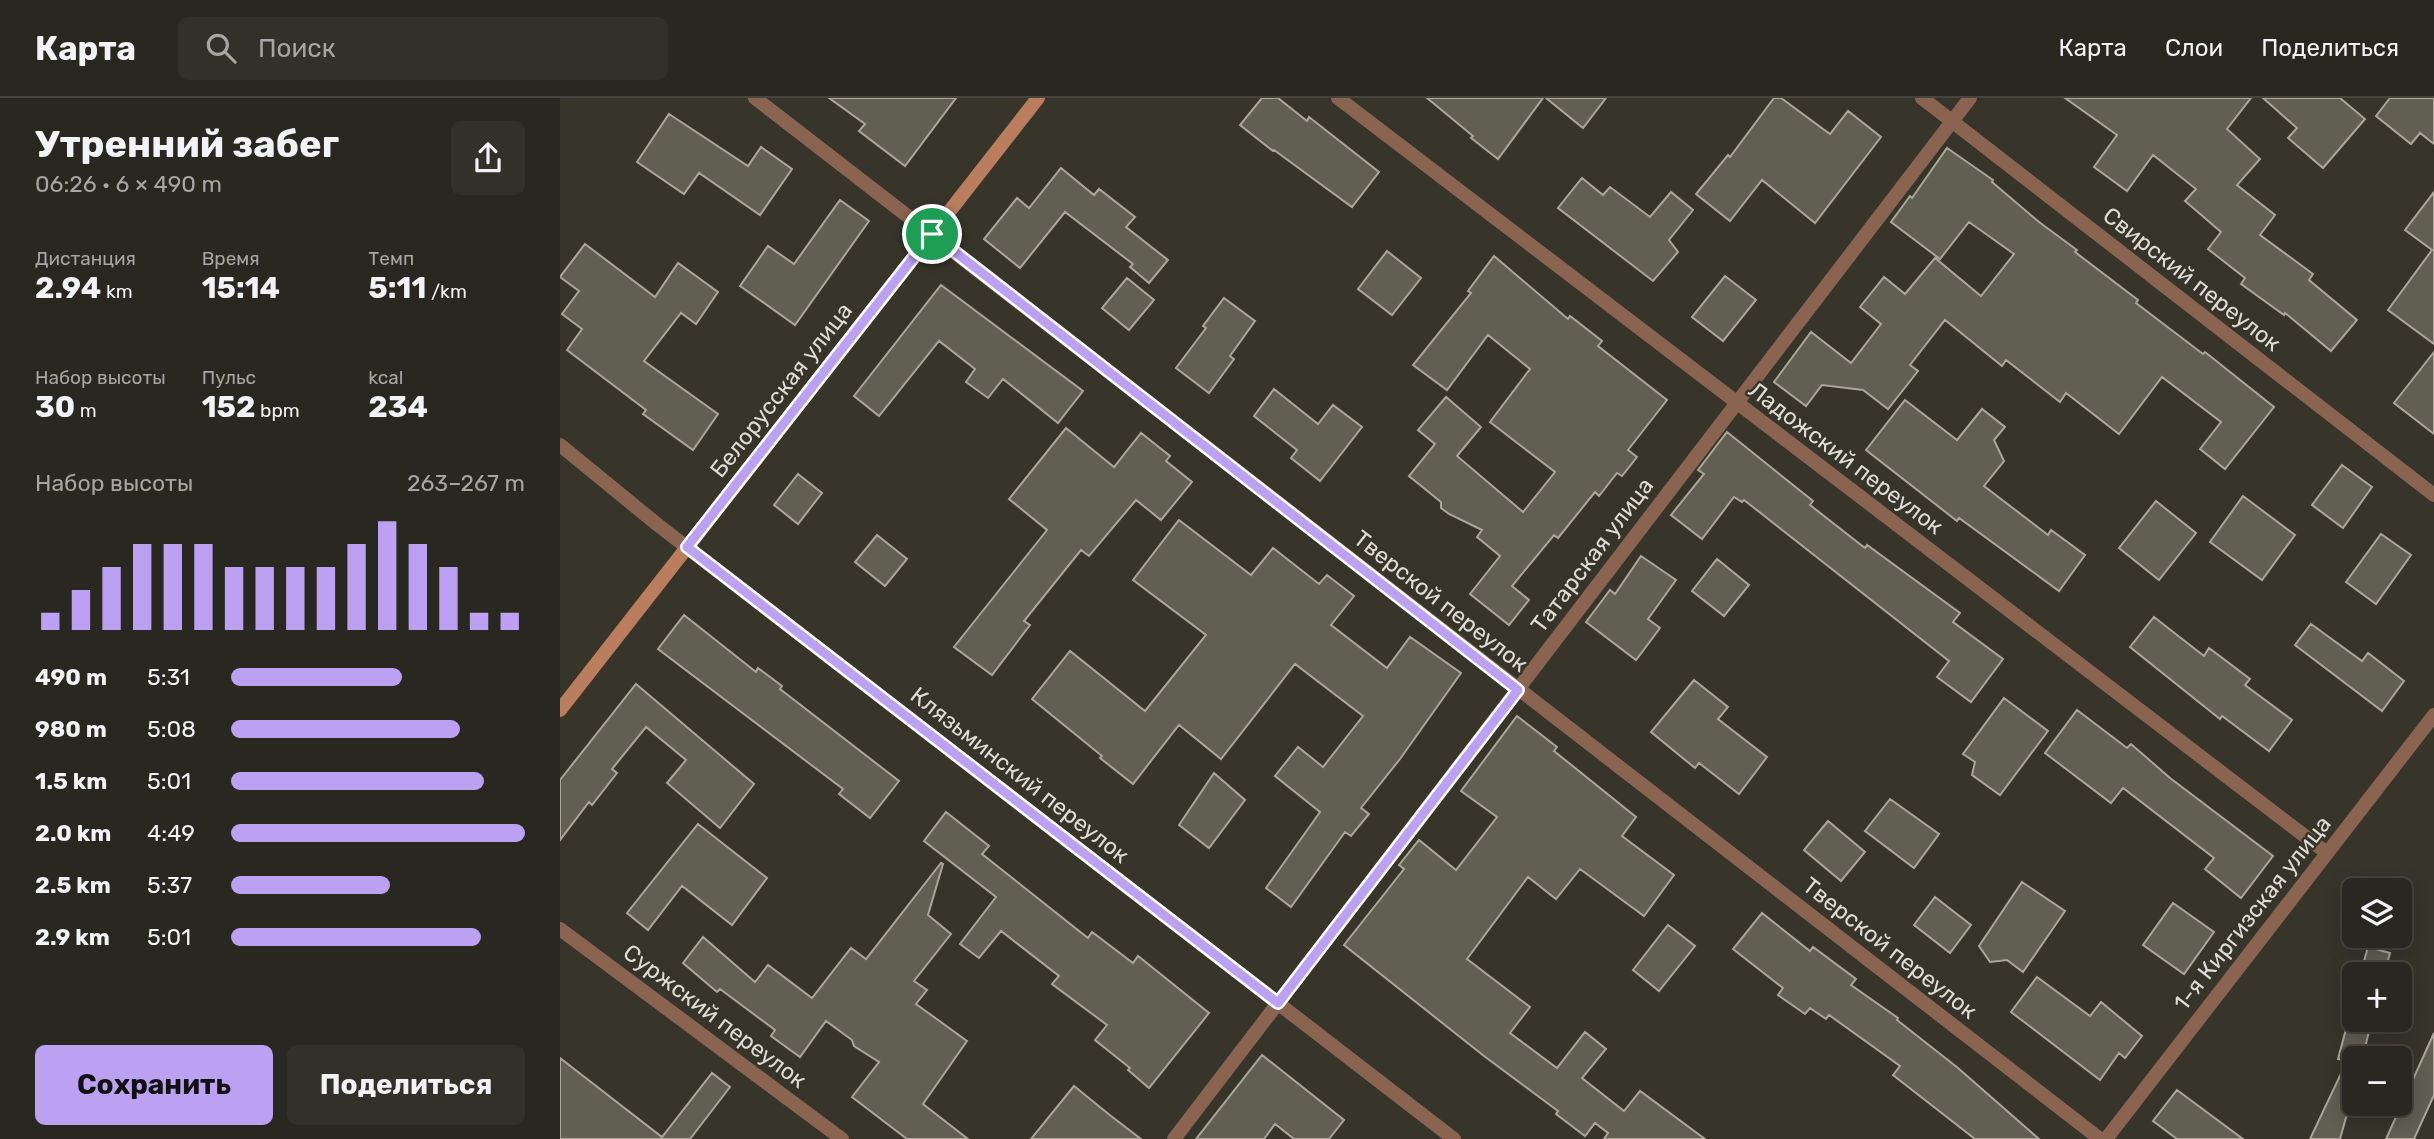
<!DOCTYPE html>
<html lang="ru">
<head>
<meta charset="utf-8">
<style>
  :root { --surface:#292820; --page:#313029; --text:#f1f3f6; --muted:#a5a6a5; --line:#45443e; --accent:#bca0f2 }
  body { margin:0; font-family:Rubik,sans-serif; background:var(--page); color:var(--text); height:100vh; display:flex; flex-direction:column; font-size:26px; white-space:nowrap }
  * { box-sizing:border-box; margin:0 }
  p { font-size:23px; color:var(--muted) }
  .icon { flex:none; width:38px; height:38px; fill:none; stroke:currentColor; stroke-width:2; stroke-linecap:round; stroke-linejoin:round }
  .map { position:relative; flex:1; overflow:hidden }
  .panel { display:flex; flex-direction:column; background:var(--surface); width:560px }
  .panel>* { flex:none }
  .tools { position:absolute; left:1782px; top:780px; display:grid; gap:14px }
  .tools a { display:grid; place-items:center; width:70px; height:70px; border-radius:10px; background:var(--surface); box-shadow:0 4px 18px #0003,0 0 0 2px var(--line); font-size:35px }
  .pin { position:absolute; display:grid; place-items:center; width:60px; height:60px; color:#fff; margin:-30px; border:4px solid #fff; border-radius:50%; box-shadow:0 2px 7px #0007 }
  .round { display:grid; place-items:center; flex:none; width:74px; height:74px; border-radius:10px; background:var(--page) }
  .headline { display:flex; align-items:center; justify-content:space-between; height:119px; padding:0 35px }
  h1 { font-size:38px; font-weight:700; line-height:52px }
  .figures { display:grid; grid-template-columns:repeat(3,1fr); gap:10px; height:119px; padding:7px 35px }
  .figures div { display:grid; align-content:center }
  .figures b { font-size:30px; font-weight:700 }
  .figures small { font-size:19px; font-weight:400 }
  .figures p { font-size:19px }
  .chart { height:196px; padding:14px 35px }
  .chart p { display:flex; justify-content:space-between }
  .chart svg { width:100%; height:126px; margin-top:7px; stroke:var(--accent); stroke-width:6 }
  .button { display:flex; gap:14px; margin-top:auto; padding:14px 35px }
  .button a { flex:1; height:80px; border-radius:10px; background:var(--accent); color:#111; font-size:28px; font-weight:700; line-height:80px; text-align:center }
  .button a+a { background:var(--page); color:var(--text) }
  ul { padding:0 35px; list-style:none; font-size:23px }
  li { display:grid; grid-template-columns:112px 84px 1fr; align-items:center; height:52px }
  li i { height:18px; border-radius:9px; background:var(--accent) }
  header { display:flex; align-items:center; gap:42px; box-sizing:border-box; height:98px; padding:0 35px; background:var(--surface); border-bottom:2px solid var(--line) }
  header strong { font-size:33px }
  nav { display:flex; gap:38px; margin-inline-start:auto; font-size:24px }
  .search { width:490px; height:63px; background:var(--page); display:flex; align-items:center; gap:18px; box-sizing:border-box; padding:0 24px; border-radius:10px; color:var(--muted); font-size:26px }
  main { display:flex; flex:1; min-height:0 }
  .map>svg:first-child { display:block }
  .building { fill:#615e52; stroke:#aaa699; stroke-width:2 }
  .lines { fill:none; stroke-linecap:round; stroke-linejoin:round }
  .minor { stroke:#8a6450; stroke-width:14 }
  .secondary { stroke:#ba7d5d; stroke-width:14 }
  .route-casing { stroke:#fff; stroke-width:14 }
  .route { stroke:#bca0f2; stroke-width:9 }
  .labels { text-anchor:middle; stroke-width:5; stroke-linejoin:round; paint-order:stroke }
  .street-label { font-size:23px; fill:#dddcd5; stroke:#37352a }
</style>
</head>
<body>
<header>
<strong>Карта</strong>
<div class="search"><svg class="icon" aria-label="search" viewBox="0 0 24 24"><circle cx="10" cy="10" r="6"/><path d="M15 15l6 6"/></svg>Поиск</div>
<nav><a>Карта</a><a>Слои</a><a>Поделиться</a></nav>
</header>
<main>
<section class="panel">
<div class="headline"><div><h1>Утренний забег</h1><p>06:26 · 6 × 490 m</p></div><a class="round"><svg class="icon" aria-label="share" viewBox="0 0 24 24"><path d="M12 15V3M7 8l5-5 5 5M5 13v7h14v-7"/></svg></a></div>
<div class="figures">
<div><p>Дистанция</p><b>2.94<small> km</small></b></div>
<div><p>Время</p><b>15:14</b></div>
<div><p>Темп</p><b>5:11<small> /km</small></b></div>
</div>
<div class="figures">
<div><p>Набор высоты</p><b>30<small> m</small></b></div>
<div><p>Пульс</p><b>152<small> bpm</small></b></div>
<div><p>kcal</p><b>234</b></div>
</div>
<div class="chart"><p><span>Набор высоты</span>263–267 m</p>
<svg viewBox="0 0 160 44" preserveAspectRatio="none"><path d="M5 44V38M15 44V30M25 44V22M35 44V14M45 44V14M55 44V14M65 44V22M75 44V22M85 44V22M95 44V22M105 44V14M115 44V6M125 44V14M135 44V22M145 44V38M155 44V38"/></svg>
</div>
<ul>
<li><b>490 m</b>5:31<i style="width:58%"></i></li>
<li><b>980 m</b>5:08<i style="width:78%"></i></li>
<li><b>1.5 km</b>5:01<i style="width:86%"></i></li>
<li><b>2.0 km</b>4:49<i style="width:100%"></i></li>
<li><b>2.5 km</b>5:37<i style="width:54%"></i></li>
<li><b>2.9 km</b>5:01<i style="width:85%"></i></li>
</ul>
<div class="button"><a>Сохранить</a><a>Поделиться</a></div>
</section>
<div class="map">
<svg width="1874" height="1041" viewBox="0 0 1874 1041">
  <rect width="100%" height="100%" fill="#37352a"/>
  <path class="building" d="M 269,0 L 396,0 L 345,68 L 299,33 L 305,26 Z
    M 702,0 L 718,0 L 747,23 L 749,19 L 819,74 L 792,109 L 714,52 L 713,53 L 680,27 Z
    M 867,0 L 983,0 L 938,61 L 911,40 L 913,38 Z
    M 986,0 L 1046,0 L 1023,30 Z
    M 1214,0 L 1221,0 L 1270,36 L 1288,13 L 1321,39 L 1255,125 L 1202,82 L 1170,123 L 1136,96 L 1168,57 L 1170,59 Z
    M 1505,0 L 1691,0 L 1667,31 L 1700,61 L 1677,87 L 1715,117 L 1700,137 L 1753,176 L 1749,182 L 1797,222 L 1771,253 L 1725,215 L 1724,217 L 1681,186 L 1685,180 L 1648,151 L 1661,134 L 1625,103 L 1636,91 L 1593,57 L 1567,93 L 1534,69 L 1557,37 Z
    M 1703,0 L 1780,0 L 1805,21 L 1763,70 L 1728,40 L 1737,30 Z
    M 1830,0 L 1874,0 L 1874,46 L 1860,35 L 1851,46 L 1816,18 Z
    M 109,16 L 188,68 L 201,49 L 232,71 L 200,117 L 139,75 L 124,96 L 77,64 Z
    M 1387,50 L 1433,82 L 1432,84 L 1479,124 L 1517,152 L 1515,154 L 1578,202 L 1576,205 L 1643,256 L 1645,254 L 1714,309 L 1665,371 L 1640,351 L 1661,324 L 1602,279 L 1559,336 L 1506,295 L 1500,304 L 1446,262 L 1442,268 L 1385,222 L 1350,267 L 1358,273 L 1328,311 L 1303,292 L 1262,287 L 1246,308 L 1214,284 L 1251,234 L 1291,265 L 1321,226 L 1300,209 L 1324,179 L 1345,196 L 1375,160 L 1421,198 L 1454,156 L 1409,124 L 1380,161 L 1331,124 L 1350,98 L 1352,100 Z
    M 501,70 L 534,97 L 539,91 L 575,119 L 566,129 L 608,162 L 589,185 L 570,169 L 573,166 L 505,114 L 460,170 L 424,141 L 457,100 L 469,110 Z
    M 1022,80 L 1043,97 L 1050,89 L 1090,119 L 1111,94 L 1133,112 L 1109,142 L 1118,154 L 1093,183 L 998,110 Z
    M 1874,94 L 1874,246 L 1828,212 L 1872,152 L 1845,132 Z
    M 280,102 L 309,123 L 235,227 L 180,188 L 208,148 L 234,166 Z
    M 25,146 L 95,199 L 118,165 L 158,194 L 136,226 L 121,215 L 84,263 L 158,316 L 133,352 L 83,316 L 86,312 L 7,252 L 22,231 L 2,216 L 19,193 L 0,179 Z
    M 827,153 L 861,180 L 832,217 L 798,191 Z
    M 934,158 L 1008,221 L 1010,218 L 1042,243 L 1038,248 L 1107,302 L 1068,352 L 1077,359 L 1062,378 L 1057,375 L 1039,398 L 1035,394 L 998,440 L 994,437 L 952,488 L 969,502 L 949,527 L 910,496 L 940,458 L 917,439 L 922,432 L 889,416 L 881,410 L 881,404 L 849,378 L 875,346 L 858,332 L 886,299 L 921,329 L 897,358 L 963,414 L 995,374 L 930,324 L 970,271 L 928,237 L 887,292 L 853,267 L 911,195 L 908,193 Z
    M 1165,178 L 1196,202 L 1163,243 L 1132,219 Z
    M 567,180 L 594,202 L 569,232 L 542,210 Z
    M 381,187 L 523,293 L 498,325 L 443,281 L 428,300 L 406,284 L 415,271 L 379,243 L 319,318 L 294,298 Z
    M 664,200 L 695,223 L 670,258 L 674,261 L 649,295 L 616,270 L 646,230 L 643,228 Z
    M 1874,254 L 1874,336 L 1834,305 Z
    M 714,291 L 758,326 L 773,307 L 802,329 L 760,383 L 731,360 L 737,352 L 694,318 Z
    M 1345,302 L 1397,342 L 1422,311 L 1445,329 L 1434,342 L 1444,363 L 1424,388 L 1488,437 L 1491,432 L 1525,457 L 1499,493 L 1399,420 L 1397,423 L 1306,352 Z
    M 506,330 L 554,369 L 581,335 L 610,358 L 606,363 L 632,384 L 601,422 L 576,402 L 529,458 L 521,452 L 464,523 L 470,527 L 432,577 L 394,549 L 487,432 L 449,401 Z
    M 1167,334 L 1253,403 L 1250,407 L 1305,450 L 1307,447 L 1400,515 L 1393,524 L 1443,561 L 1411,604 L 1377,579 L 1389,563 L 1184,402 L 1182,404 L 1174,399 L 1142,441 L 1111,417 L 1144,376 L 1138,372 Z
    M 1782,367 L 1812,389 L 1783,430 L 1752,407 Z
    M 238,376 L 262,395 L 238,426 L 214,407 Z
    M 1683,398 L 1735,437 L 1702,482 L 1650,444 Z
    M 1596,403 L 1636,435 L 1599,482 L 1559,450 Z
    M 619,422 L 691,477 L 713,450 L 759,486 L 767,477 L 794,498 L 771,527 L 827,570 L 850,539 L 901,575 L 840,661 L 801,710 L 809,716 L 791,738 L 785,734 L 731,809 L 706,790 L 760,714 L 715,678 L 738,649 L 763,669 L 803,618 L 735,566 L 661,661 L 619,627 L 573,686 L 540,660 L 542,658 L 472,601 L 510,553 L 585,613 L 646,537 L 573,482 Z
    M 1821,436 L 1851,457 L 1816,506 L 1786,484 Z
    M 317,437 L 347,461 L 325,488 L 295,464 Z
    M 1081,458 L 1116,482 L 1088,521 L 1100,530 L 1076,562 L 1026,524 L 1050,492 L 1055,496 Z
    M 1157,461 L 1189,487 L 1164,518 L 1132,493 Z
    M 124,517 L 196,574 L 198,570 L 222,588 L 220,591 L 339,683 L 310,720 L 279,696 L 283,691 L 98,551 Z
    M 1594,519 L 1644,558 L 1649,550 L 1690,581 L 1685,587 L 1732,622 L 1709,653 L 1662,618 L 1660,621 L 1570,549 Z
    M 1751,526 L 1802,563 L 1808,555 L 1844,583 L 1822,613 L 1735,547 Z
    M 1134,582 L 1168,609 L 1158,621 L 1207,659 L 1179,696 L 1139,665 L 1135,670 L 1091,634 Z
    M 76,586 L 194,686 L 160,730 L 107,685 L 126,662 L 86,629 L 52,671 L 57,675 L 32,707 L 29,704 L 0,742 L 0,682 Z
    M 1444,600 L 1488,633 L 1440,697 L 1412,677 L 1415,664 L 1403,656 Z
    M 1517,612 L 1567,650 L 1571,646 L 1610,680 L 1713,758 L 1681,800 L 1645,771 L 1654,760 L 1563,690 L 1551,705 L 1485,655 Z
    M 957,618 L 997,649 L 994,653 L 1076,719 L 1062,738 L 1114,777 L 1084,818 L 1020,771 L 996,801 L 968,779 L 907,861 L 970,909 L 950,935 L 997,970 L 1025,934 L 1046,951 L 1022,980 L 1064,1013 L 1080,993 L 1145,1041 L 1044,1041 L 1048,1035 L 1035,1025 L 1025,1038 L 996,1016 L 998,1013 L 924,958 L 784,847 L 844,771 L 839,767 L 859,742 L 896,772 L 937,719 L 901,693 Z
    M 654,675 L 685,702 L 649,750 L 619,727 Z
    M 1330,701 L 1379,736 L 1354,770 L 1305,733 Z
    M 386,714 L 429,748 L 422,756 L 528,840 L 532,834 L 573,865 L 578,858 L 649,915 L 589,990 L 568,972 L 570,970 L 535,942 L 547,927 L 492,886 L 499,878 L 441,833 L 419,860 L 400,846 L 436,799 L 364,743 Z
    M 1268,723 L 1305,754 L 1281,783 L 1244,752 Z
    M 138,726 L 207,780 L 172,827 L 122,788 L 88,832 L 67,815 Z
    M 381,765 L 383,766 L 368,817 L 391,836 L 354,883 L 367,892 L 356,906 L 407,943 L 363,1006 L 408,1041 L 347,1041 L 292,999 L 319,964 L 294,948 L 292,942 L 266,923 L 240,959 L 211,938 L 215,932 L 160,891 L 157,894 L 123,865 L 143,839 L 195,884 L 208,867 L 252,900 L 291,850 L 306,861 Z
    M 1462,784 L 1505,813 L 1463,874 L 1447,862 L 1430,864 L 1419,848 Z
    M 1375,799 L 1411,827 L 1390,855 L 1354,827 Z
    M 1613,805 L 1654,834 L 1624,876 L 1583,847 Z
    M 1202,815 L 1250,853 L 1253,849 L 1296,881 L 1291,887 L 1338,920 L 1337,922 L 1398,970 L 1479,1041 L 1415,1041 L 1333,977 L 1340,968 L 1269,917 L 1266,921 L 1250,910 L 1245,916 L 1218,897 L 1223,890 L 1173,851 Z
    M 1108,827 L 1135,848 L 1099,893 L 1073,872 Z
    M 1808,849 L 1830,855 L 1824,877 L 1800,877 Z
    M 1477,879 L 1530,918 L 1541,904 L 1582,938 L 1565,960 L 1559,955 L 1540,982 L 1451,914 Z
    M 1794,901 L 1794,922 L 1812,922 L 1802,961 L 1794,961 L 1794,991 L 1780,1041 L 1750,1041 L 1787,963 L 1778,961 Z
    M 1874,935 L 1874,997 L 1854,1041 L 1826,1041 Z
    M 702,957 L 784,1022 L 769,1041 L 734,1041 L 715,1026 L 704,1041 L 636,1041 Z
    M 0,960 L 102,1039 L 152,975 L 170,989 L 130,1041 L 0,1041 Z
    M 514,988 L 551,1018 L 581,1041 L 471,1041 Z
    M 1617,992 L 1683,1041 L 1617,1041 L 1593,1023 Z"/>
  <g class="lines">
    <path class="minor" d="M 195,0 L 1540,1041
      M 778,0 L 1767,755
      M 1362,0 L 1874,397
      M 0,347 L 98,427 L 894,1041
      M 0,831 L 282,1041
      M 614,1041 L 1410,0
      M 1546,1041 L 1874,617"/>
    <path class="secondary" d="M 0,612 L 478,0"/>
  </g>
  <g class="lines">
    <defs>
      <path id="route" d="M 372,136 L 958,592 L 718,905 L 127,449 Z"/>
    </defs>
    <use href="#route" class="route-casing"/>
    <use href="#route" class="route"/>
  </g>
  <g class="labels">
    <g class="street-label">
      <text transform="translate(1632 181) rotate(38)" y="8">Свирский переулок</text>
      <text transform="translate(221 292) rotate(-52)" y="8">Белорусская улица</text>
      <text transform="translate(1286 360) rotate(37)" y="8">Ладожский переулок</text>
      <text transform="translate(1032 457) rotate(-53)" y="8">Татарская улица</text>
      <text transform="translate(881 503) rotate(38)" y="8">Тверской переулок</text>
      <text transform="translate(460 677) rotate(38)" y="8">Клязьминский переулок</text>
      <text transform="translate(1692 815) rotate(-52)" y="8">1-я Киргизская улица</text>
      <text transform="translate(1330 850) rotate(38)" y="8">Тверской переулок</text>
      <text transform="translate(155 918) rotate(37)" y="8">Суржский переулок</text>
    </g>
  </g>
</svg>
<div class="tools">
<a><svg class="icon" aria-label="layers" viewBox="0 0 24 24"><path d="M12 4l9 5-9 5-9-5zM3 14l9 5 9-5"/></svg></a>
<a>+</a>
<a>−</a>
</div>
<div class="pin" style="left:372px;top:136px;background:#1e9e55"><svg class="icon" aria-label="arrive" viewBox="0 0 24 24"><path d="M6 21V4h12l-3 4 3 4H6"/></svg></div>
</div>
</main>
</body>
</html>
